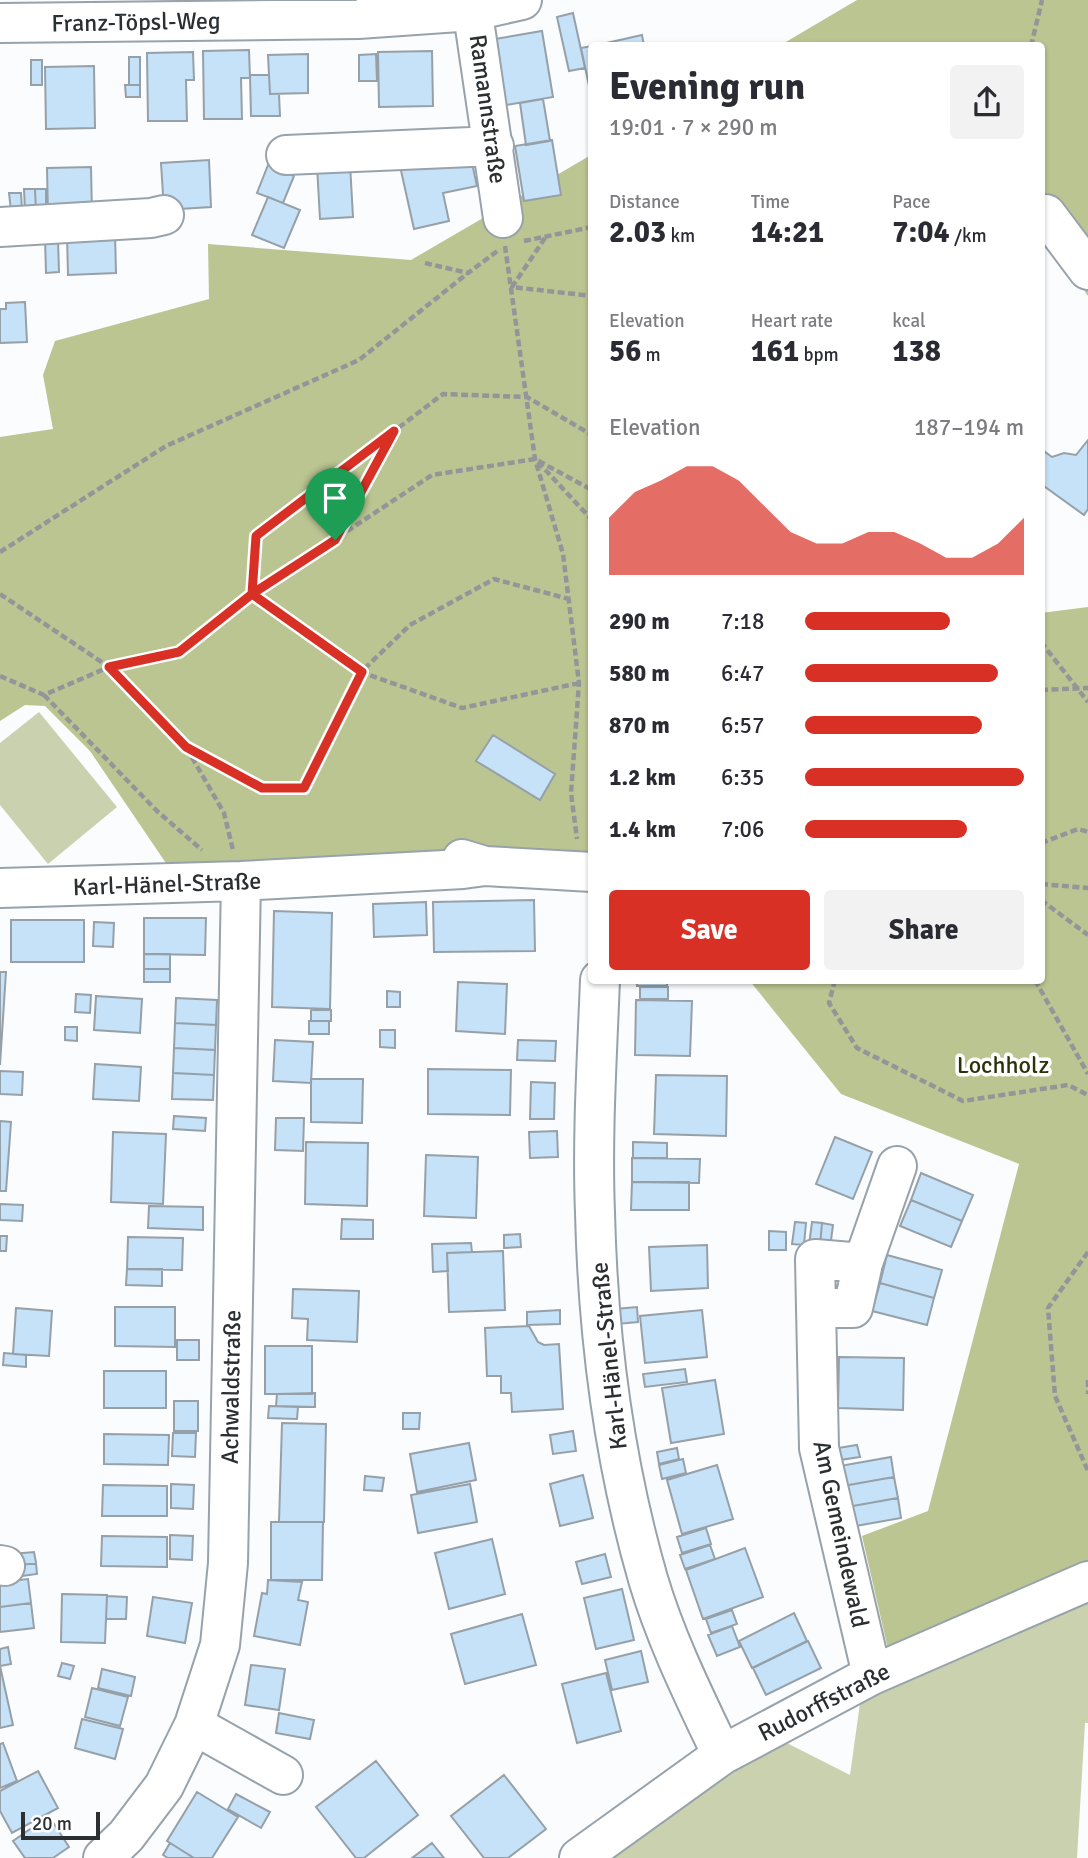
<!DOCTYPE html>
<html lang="en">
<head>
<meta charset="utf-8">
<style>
  :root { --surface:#fff; --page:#f2f2f3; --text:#2b2b33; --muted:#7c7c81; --accent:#d93025 }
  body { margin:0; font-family:Signika,sans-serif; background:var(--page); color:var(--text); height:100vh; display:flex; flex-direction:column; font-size:26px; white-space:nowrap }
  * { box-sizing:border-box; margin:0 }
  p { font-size:23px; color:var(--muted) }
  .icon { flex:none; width:38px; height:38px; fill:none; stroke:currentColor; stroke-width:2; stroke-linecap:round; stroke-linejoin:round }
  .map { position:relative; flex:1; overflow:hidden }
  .panel { position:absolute; left:588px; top:42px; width:457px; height:942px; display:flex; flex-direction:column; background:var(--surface); border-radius:7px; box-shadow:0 2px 5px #0004 }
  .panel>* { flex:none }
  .scale { position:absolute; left:21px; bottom:18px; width:79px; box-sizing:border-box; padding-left:7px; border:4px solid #2b2f32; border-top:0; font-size:19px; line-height:24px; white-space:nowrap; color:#2b2f32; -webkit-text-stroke:5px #fff; paint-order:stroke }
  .pin { position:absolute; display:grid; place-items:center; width:60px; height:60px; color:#fff; margin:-72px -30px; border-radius:50% 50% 50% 0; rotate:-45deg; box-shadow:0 0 7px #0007 }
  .pin .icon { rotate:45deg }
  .round { display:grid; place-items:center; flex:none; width:74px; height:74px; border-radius:7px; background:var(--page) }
  .head { display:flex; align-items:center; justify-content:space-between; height:119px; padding:0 21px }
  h1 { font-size:38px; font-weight:700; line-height:52px }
  .stats { display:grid; grid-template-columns:repeat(3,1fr); gap:10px; height:119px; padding:7px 21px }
  .stats div { display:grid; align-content:center }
  .stats b { font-size:30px; font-weight:700 }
  .stats small { font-size:19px; font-weight:400 }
  .stats p { font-size:19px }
  .chart { height:196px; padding:14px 21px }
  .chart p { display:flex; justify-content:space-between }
  .chart svg { width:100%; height:126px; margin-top:7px; fill:var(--accent); opacity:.7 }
  .button { display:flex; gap:14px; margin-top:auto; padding:14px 21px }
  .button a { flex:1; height:80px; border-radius:7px; background:var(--accent); color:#fff; font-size:28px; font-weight:700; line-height:80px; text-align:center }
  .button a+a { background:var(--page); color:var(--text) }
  ul { padding:0 21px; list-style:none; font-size:23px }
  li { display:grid; grid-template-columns:112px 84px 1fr; align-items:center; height:52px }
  li i { height:18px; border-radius:9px; background:var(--accent) }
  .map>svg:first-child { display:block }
  .green { fill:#c9d1af }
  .forest { fill:#bac591 }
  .building { fill:#c6e2f8; stroke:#96a0a8; stroke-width:2 }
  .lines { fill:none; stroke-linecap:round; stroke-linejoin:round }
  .minor-casing { stroke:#98a2aa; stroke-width:42 }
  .path { stroke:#939698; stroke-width:4.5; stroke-dasharray:7 3.5; stroke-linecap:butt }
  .minor { stroke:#fff; stroke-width:38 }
  .route-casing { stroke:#fff; stroke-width:14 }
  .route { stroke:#d93025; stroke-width:9 }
  .labels { text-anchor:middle; stroke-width:7; stroke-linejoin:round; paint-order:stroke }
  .street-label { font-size:24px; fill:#2b2f32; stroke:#fff }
  .park-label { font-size:24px; fill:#2b3209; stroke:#fff }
</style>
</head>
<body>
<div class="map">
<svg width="1088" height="1858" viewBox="0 0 1088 1858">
  <rect width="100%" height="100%" fill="#fafcfe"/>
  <path class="green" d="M 39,712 L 117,807 L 48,864 L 0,805 L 0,743 Z
    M 1088,1594 L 1088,1723 L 1085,1723 L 1077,1858 L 610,1858 L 705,1782 L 743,1721 L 850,1775 L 862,1689 Z"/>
  <path class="forest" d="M 857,0 L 1088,0 L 1088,296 L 1041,228 L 1041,46 L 779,46 Z
    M 591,155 L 591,867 L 174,875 L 90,751 L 45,706 L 25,705 L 0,721 L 0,437 L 53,429 L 43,375 L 55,341 L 209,299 L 208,244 L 411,260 Z
    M 1088,607 L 1088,1560 L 890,1658 L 862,1536 L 928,1511 L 1019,1164 L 841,1094 L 749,980 L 1041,980 L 1041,613 Z"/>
  <path class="building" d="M 573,13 L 585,68 L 569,71 L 557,17 Z
    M 542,31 L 553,97 L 506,105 L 495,39 Z
    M 642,35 L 644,46 L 593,46 Z
    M 592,46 L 592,100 L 581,48 Z
    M 249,50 L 250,78 L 241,78 L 242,119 L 204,119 L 203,51 Z
    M 432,51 L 433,106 L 379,107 L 378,52 Z
    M 193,52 L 194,80 L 186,80 L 187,121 L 148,121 L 147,53 Z
    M 308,54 L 308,93 L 270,94 L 268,55 Z
    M 376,54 L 377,81 L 359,81 L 359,55 Z
    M 129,57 L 140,57 L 140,85 L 129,85 Z
    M 31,60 L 42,60 L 42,85 L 31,85 Z
    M 94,66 L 95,128 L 46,129 L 45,67 Z
    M 250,75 L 269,75 L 270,94 L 279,94 L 280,116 L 251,116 Z
    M 125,85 L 140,85 L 140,97 L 126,97 Z
    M 543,99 L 550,141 L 526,145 L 520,103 Z
    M 552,140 L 561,195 L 524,201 L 515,146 Z
    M 470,154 L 477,186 L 443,193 L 449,221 L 414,229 L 400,166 Z
    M 209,160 L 211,207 L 164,210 L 161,163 Z
    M 350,164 L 353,217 L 320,219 L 317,166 Z
    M 268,165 L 294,176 L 283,203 L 257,193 Z
    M 91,167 L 92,214 L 48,215 L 47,168 Z
    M 24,189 L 35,189 L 36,212 L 25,213 Z
    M 35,189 L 46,189 L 46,212 L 36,212 Z
    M 9,193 L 21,193 L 22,210 L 11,211 Z
    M 268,197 L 300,210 L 284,248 L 252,235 Z
    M 115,233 L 116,273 L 68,275 L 67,235 Z
    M 45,239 L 58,239 L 59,272 L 46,273 Z
    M 25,302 L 27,342 L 0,343 L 0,309 L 6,309 L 6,303 Z
    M 1088,440 L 1088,509 L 1084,515 L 1041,484 L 1041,449 L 1052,457 L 1064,453 L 1076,455 Z
    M 493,735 L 555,774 L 540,800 L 476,761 Z
    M 534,900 L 535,951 L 434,952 L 433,902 Z
    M 426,902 L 427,935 L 374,937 L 373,904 Z
    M 274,911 L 332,913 L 330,1009 L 272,1007 Z
    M 144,918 L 206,918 L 205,955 L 144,954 Z
    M 11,920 L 84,920 L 84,962 L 11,962 Z
    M 94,922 L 114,923 L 113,947 L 93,946 Z
    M 144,954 L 170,954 L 170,969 L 144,969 Z
    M 144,969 L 170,969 L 170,982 L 144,982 Z
    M 0,972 L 6,972 L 0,1065 Z
    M 637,980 L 667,980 L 667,986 L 637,986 Z
    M 458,982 L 507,984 L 505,1034 L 456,1031 Z
    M 640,987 L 668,987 L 668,999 L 640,999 Z
    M 387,991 L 400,992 L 400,1007 L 387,1007 Z
    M 76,994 L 91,995 L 90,1013 L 75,1012 Z
    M 96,996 L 142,999 L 140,1033 L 94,1030 Z
    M 176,998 L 217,1000 L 216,1025 L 175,1023 Z
    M 636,1000 L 692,1001 L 690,1056 L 635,1055 Z
    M 311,1010 L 331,1010 L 331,1021 L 311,1021 Z
    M 309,1021 L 329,1021 L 329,1034 L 309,1034 Z
    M 175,1023 L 216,1025 L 215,1050 L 174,1048 Z
    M 65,1027 L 77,1027 L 77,1041 L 65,1040 Z
    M 380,1030 L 395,1030 L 395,1048 L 380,1047 Z
    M 275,1040 L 313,1042 L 311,1083 L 273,1081 Z
    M 518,1040 L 556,1041 L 555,1061 L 517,1060 Z
    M 174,1048 L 215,1050 L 214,1075 L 173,1073 Z
    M 95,1064 L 141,1067 L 139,1101 L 93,1099 Z
    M 428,1069 L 511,1070 L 510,1115 L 428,1114 Z
    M 0,1071 L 23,1072 L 22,1095 L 0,1094 Z
    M 173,1073 L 214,1075 L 213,1100 L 172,1099 Z
    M 656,1075 L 727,1076 L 726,1136 L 654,1134 Z
    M 311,1079 L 363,1079 L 362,1123 L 311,1122 Z
    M 531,1082 L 555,1083 L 554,1119 L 530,1119 Z
    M 174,1116 L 206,1118 L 205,1131 L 173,1129 Z
    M 276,1118 L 304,1118 L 303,1151 L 275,1150 Z
    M 0,1121 L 11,1122 L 6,1191 L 0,1191 Z
    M 557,1131 L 558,1157 L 530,1158 L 529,1132 Z
    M 113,1132 L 166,1134 L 163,1204 L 111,1202 Z
    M 835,1137 L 872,1152 L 853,1199 L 816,1184 Z
    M 306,1142 L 368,1143 L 367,1206 L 305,1204 Z
    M 633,1142 L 667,1143 L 667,1158 L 633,1158 Z
    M 426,1155 L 478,1157 L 476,1218 L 424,1216 Z
    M 632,1158 L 700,1159 L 699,1183 L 632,1182 Z
    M 921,1173 L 973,1195 L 962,1221 L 911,1200 Z
    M 632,1182 L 689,1182 L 689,1210 L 631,1210 Z
    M 911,1200 L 962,1221 L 951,1247 L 900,1226 Z
    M 0,1204 L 23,1205 L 22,1221 L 0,1220 Z
    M 149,1206 L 203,1207 L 203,1230 L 148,1228 Z
    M 342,1219 L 373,1220 L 373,1239 L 341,1239 Z
    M 795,1222 L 806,1223 L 804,1245 L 792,1244 Z
    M 812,1222 L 822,1223 L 820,1246 L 809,1245 Z
    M 822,1223 L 833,1225 L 830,1248 L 820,1246 Z
    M 769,1231 L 786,1232 L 786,1250 L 769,1250 Z
    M 520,1234 L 521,1247 L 504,1248 L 504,1235 Z
    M 0,1236 L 7,1236 L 6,1251 L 0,1251 Z
    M 128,1237 L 183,1238 L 182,1270 L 127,1269 Z
    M 471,1243 L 472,1252 L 447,1253 L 448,1271 L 433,1272 L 432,1244 Z
    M 707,1245 L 708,1288 L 651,1291 L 649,1247 Z
    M 503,1251 L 505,1310 L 449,1312 L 447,1253 Z
    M 887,1255 L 942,1270 L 934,1298 L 880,1283 Z
    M 127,1269 L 162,1269 L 162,1286 L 126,1285 Z
    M 880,1283 L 934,1298 L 927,1325 L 872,1311 Z
    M 293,1289 L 359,1291 L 357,1342 L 307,1340 L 308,1319 L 292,1318 Z
    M 115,1307 L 175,1307 L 175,1347 L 115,1346 Z
    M 637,1307 L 638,1322 L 617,1324 L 615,1309 Z
    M 16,1308 L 52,1311 L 49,1356 L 13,1354 Z
    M 560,1310 L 560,1324 L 527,1325 L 527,1312 Z
    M 702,1310 L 707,1357 L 645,1363 L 640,1316 Z
    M 529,1326 L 538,1342 L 544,1345 L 559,1344 L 563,1409 L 512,1412 L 511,1393 L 501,1393 L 501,1376 L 487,1376 L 485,1328 Z
    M 177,1340 L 199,1340 L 199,1360 L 177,1360 Z
    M 265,1346 L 312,1346 L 312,1394 L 265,1394 Z
    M 4,1353 L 26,1355 L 26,1367 L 3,1365 Z
    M 839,1357 L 904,1358 L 903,1410 L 838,1408 Z
    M 685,1369 L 687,1382 L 645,1387 L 643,1374 Z
    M 104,1371 L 166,1371 L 166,1408 L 104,1408 Z
    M 715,1380 L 724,1434 L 671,1443 L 662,1388 Z
    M 315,1393 L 315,1407 L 276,1406 L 277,1394 Z
    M 174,1401 L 198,1401 L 198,1431 L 174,1431 Z
    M 269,1406 L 298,1407 L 297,1419 L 268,1418 Z
    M 403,1413 L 420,1413 L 419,1429 L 403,1429 Z
    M 282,1423 L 326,1424 L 324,1522 L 279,1522 Z
    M 573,1431 L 576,1451 L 553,1454 L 550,1435 Z
    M 173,1433 L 196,1433 L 195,1457 L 172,1456 Z
    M 104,1434 L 169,1435 L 168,1465 L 104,1464 Z
    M 469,1443 L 476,1480 L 417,1492 L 410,1454 Z
    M 857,1445 L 860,1457 L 840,1460 L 838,1448 Z
    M 677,1448 L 679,1459 L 659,1464 L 657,1452 Z
    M 891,1457 L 894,1477 L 843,1486 L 840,1466 Z
    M 683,1459 L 686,1473 L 662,1479 L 659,1465 Z
    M 717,1465 L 733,1519 L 682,1534 L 667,1480 Z
    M 583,1475 L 593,1518 L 560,1526 L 550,1484 Z
    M 365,1476 L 384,1478 L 382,1491 L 364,1490 Z
    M 894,1477 L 898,1498 L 847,1507 L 843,1486 Z
    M 171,1484 L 194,1485 L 193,1509 L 171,1508 Z
    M 470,1484 L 477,1522 L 418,1533 L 411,1495 Z
    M 103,1485 L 167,1486 L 167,1516 L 102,1516 Z
    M 898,1498 L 901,1518 L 850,1527 L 847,1507 Z
    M 271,1522 L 323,1522 L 322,1580 L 271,1580 Z
    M 706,1528 L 711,1544 L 682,1553 L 677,1537 Z
    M 170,1535 L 193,1536 L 192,1560 L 170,1559 Z
    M 102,1536 L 167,1537 L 167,1567 L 101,1566 Z
    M 492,1539 L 505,1594 L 449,1609 L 435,1553 Z
    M 710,1545 L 715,1559 L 685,1569 L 680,1555 Z
    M 745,1548 L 763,1597 L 703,1619 L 686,1570 Z
    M 34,1552 L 36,1563 L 13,1566 L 12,1554 Z
    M 605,1554 L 611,1577 L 582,1584 L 576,1562 Z
    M 36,1563 L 37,1574 L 14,1577 L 13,1566 Z
    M 28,1579 L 31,1603 L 0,1607 L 0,1582 Z
    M 268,1580 L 302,1582 L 298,1600 L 308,1602 L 300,1645 L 254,1636 L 262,1593 L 267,1594 Z
    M 622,1589 L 634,1640 L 596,1649 L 584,1598 Z
    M 62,1594 L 107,1595 L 105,1643 L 61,1642 Z
    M 107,1596 L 127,1597 L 126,1619 L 106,1619 Z
    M 153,1597 L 192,1603 L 185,1643 L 147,1636 Z
    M 31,1603 L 34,1628 L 0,1632 L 0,1607 Z
    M 732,1610 L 737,1624 L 711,1633 L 706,1619 Z
    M 794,1613 L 807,1641 L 752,1668 L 739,1641 Z
    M 522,1614 L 536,1665 L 465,1684 L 451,1634 Z
    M 732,1626 L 740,1647 L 717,1656 L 708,1635 Z
    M 808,1641 L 821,1668 L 766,1695 L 753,1668 Z
    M 8,1647 L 11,1664 L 0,1666 L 0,1649 Z
    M 641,1651 L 648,1682 L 612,1690 L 605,1660 Z
    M 62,1663 L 74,1666 L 70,1679 L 58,1676 Z
    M 251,1665 L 285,1669 L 279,1710 L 245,1705 Z
    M 0,1666 L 13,1725 L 0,1728 Z
    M 102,1669 L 135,1677 L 131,1696 L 98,1688 Z
    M 606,1673 L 621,1731 L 577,1743 L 562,1684 Z
    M 92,1688 L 128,1697 L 120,1726 L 85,1717 Z
    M 279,1713 L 314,1720 L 310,1739 L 276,1733 Z
    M 82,1719 L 123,1729 L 115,1759 L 75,1748 Z
    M 3,1743 L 17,1781 L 0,1788 L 0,1744 Z
    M 376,1761 L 418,1815 L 364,1858 L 356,1858 L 316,1807 Z
    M 38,1771 L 58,1808 L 12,1833 L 0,1811 L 0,1791 Z
    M 504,1775 L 546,1829 L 508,1858 L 484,1858 L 451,1816 Z
    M 197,1792 L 238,1817 L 212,1858 L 194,1858 L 167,1841 Z
    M 236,1794 L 270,1812 L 261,1828 L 228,1809 Z
    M 49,1816 L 69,1847 L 53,1858 L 25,1858 L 13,1841 Z
    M 170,1843 L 194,1858 L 168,1858 L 163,1855 Z
    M 432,1843 L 444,1858 L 412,1858 Z"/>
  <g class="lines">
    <defs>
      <path id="minor" d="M 471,0 L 503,218
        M 0,23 L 358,19 L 473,11 L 522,0
        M 286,155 L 494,146
        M 1046,214 L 1088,270
        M 0,227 L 151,218 L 164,215
        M 462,859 L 485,866 L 592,872
        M 0,888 L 241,881 L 463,869 L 485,866
        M 600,980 C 597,1057 592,1136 595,1213 C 598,1336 614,1461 648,1579 C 666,1640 695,1698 722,1755
        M 863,1263 L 897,1166
        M 816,1308 L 815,1259 L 863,1263 L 853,1308 L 816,1308 L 819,1448 L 872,1675
        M 0,1565 L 5,1566
        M 194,1725 L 283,1775
        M 103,1858 L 126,1836 L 164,1786 L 194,1725 L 220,1645 L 228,1563 L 241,881
        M 579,1858 L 722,1755 L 872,1675 L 1088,1581"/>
    </defs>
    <use href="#minor" class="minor-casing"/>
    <path class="path" d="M 1031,46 L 1042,0
      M 545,238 L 512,287 L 592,296
      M 524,241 L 592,227
      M 505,246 L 535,459 L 563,554 L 579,683 L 571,793 L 577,839
      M 425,263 L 468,273 L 500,249
      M 538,462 L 592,520
      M 335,539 L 393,433
      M 0,552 L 166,446 L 359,360 L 468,273
      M 0,594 L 109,667 L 179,651 L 252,594 L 432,475 L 535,459 L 592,490
      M 1041,642 L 1088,702
      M 0,676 L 44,695 L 109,667 L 186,747 L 224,813 L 233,850
      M 579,683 L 462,708 L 361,672 L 252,594 L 256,536 L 443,394 L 527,397 L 592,435
      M 1041,690 L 1088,688
      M 44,695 L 157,811 L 202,850
      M 186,747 L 262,788 L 304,788 L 361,672 L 410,625 L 494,579 L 569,599
      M 1041,843 L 1078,829 L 1088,832
      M 1041,884 L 1088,888
      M 1041,900 L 1088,935
      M 835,980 L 829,1003 L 857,1048 L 963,1101 L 1068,1085 L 1088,1095
      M 1035,980 L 1088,1074
      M 1088,1252 L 1048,1308 L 1055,1396 L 1088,1471
      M 1088,1380 L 1088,1394"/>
    <use href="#minor" class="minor"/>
  </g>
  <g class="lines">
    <defs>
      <path id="route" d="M 335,540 L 394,431 L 256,536 L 252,594 L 179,652 L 109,667 L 186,747 L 262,788 L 304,788 L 362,672 L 252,594 L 335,540"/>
    </defs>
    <use href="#route" class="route-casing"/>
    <use href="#route" class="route"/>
  </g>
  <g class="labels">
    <g class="street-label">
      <text transform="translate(136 22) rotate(-1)" y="8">Franz-Töpsl-Weg</text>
      <text transform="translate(488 109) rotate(82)" y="8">Ramannstraße</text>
      <text transform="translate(167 884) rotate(-2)" y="8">Karl-Hänel-Straße</text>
      <text transform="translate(609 1356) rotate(-96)" y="8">Karl-Hänel-Straße</text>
      <text transform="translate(231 1387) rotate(-89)" y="8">Achwaldstraße</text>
      <text transform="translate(841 1534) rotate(78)" y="8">Am Gemeindewald</text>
      <text transform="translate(824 1702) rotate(-27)" y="8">Rudorffstraße</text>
    </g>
    <g class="park-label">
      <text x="1003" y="1073">Lochholz</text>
    </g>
  </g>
</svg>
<div class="scale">20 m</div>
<div class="pin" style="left:335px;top:540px;background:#1e9e55"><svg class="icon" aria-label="arrive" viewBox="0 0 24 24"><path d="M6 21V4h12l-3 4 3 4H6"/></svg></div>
<section class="panel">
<div class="head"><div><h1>Evening run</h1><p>19:01 · 7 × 290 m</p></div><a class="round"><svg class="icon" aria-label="share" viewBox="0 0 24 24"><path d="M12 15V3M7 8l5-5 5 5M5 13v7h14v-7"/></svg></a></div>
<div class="stats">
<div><p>Distance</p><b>2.03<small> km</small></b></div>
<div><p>Time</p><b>14:21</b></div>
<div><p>Pace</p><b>7:04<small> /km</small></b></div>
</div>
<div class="stats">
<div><p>Elevation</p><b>56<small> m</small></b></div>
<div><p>Heart rate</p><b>161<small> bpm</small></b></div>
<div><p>kcal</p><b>138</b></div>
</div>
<div class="chart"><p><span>Elevation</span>187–194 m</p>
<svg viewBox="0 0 160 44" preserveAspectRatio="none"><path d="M0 44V24L10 15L20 11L30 6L40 6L50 11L60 20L70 29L80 33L90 33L100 29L110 29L120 33L130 38L140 38L150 33L160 24V44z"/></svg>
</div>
<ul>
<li><b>290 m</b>7:18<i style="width:66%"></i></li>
<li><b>580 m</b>6:47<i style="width:88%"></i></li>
<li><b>870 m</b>6:57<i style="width:81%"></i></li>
<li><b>1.2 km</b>6:35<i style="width:100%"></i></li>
<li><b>1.4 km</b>7:06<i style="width:74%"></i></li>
</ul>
<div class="button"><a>Save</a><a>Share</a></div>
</section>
</div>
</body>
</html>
